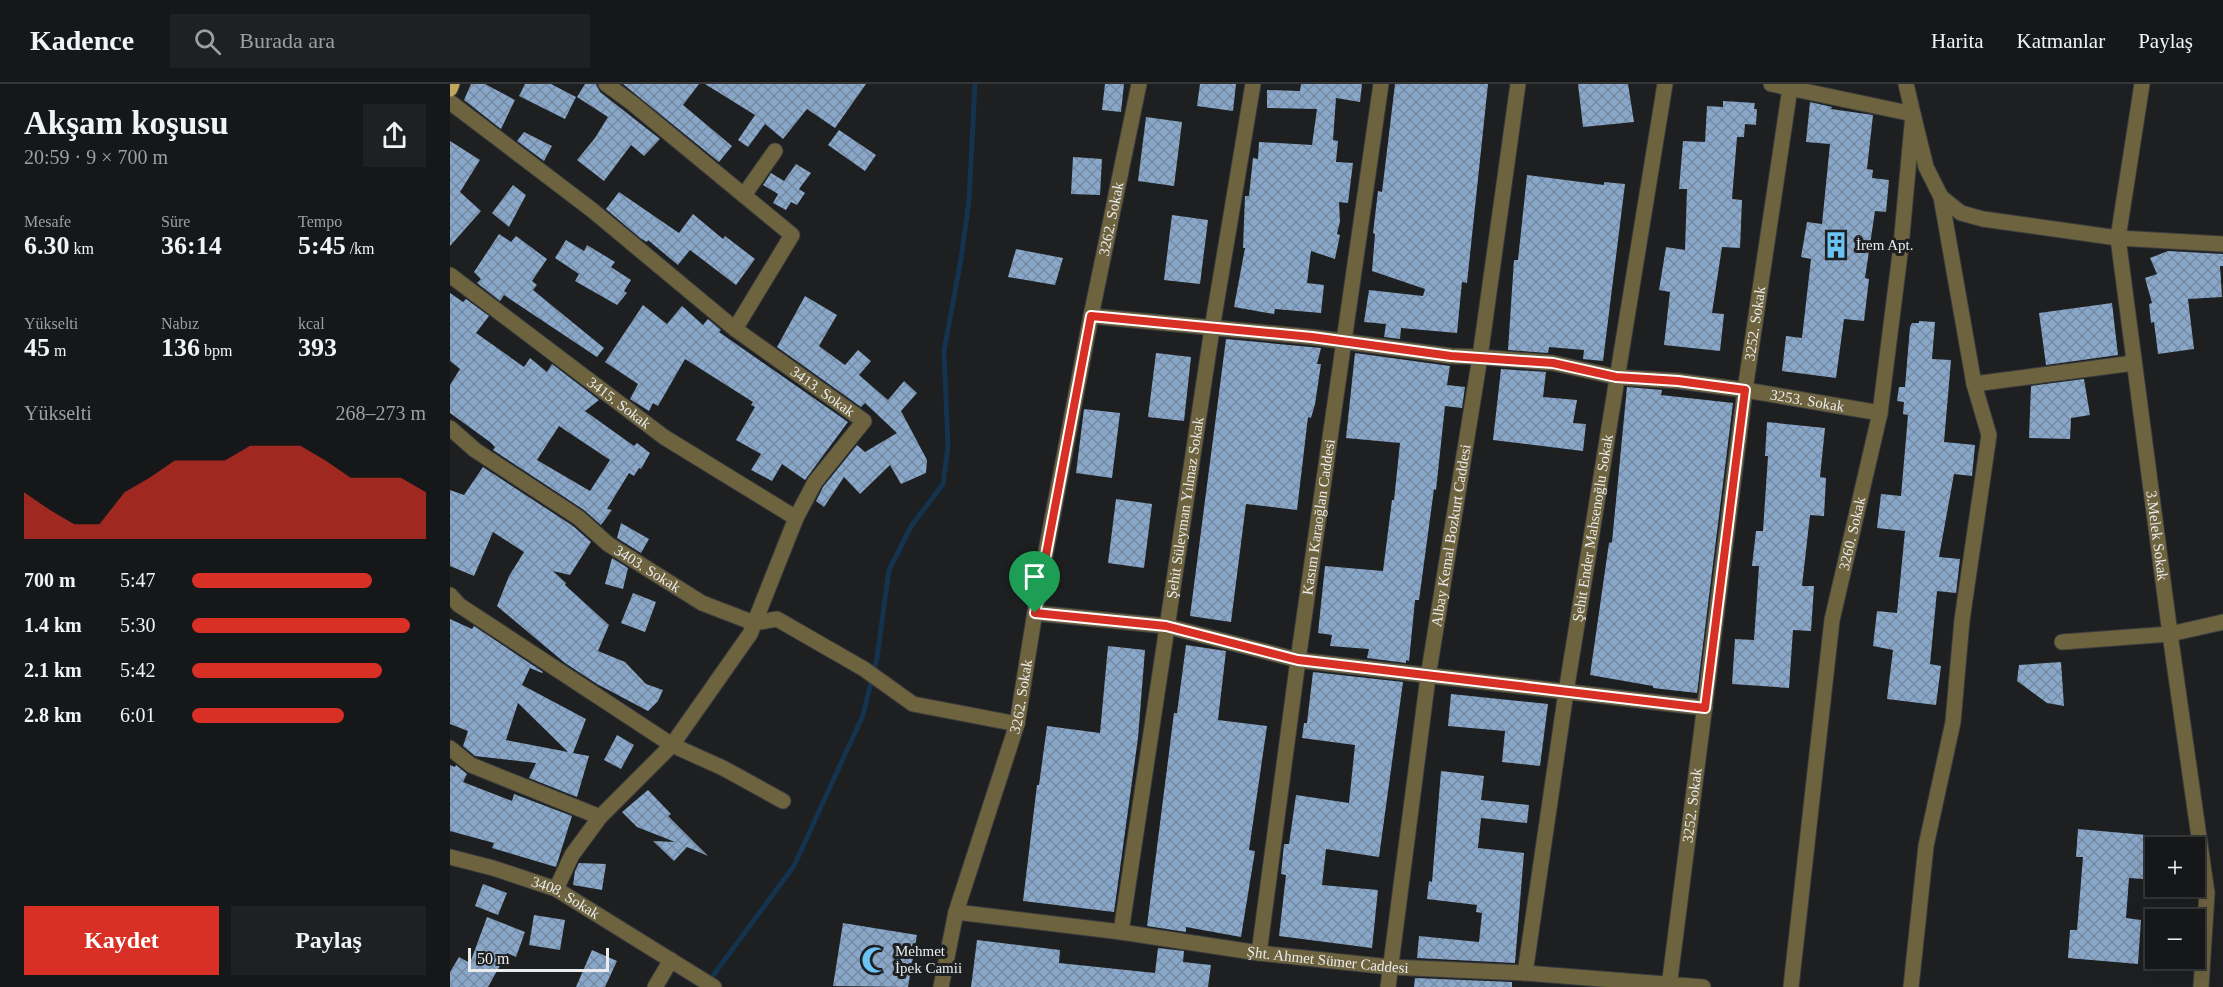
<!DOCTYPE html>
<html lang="tr">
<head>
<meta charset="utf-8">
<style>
  :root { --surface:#161719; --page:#1f2022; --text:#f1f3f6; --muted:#9e9fa2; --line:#353638; --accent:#d93025 }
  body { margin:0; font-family:"Times New Roman",serif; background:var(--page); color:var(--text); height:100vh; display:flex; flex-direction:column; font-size:22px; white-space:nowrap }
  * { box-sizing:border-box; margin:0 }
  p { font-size:20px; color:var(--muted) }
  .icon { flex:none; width:33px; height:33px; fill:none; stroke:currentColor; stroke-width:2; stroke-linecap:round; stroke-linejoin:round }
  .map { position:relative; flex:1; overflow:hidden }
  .drawer { display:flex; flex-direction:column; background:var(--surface); width:450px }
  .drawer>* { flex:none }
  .tools { position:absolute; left:1695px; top:753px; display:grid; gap:12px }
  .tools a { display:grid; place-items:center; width:60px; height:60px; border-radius:0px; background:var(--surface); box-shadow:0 6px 24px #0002,0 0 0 2px var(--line); font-size:30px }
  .scale { position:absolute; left:18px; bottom:15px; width:141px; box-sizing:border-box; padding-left:6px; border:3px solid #eaebed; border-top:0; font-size:16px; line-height:21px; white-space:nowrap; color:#eaebed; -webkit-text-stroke:4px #1d1f21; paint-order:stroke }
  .pin { position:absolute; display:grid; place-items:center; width:51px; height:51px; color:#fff; margin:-62px -26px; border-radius:50% 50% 50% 0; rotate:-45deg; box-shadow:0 0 6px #0007 }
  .pin .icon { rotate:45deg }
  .round { display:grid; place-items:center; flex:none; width:63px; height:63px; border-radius:0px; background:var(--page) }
  .summary { display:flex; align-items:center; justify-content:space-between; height:102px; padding:0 24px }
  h1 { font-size:33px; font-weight:600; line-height:45px }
  .stats { display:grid; grid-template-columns:repeat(3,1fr); gap:9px; height:102px; padding:6px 24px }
  .stats div { display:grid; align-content:center }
  .stats b { font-size:26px; font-weight:600 }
  .stats small { font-size:16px; font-weight:400 }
  .stats p { font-size:16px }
  .chart { height:168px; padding:12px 24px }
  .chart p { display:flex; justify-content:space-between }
  .chart svg { width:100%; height:108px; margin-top:6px; fill:var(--accent); opacity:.7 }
  .cta { display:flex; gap:12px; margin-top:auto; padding:12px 24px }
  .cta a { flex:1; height:69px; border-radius:0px; background:var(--accent); color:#fff; font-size:24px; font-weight:600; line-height:69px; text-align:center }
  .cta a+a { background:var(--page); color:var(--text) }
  ul { padding:0 24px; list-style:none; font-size:20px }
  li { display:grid; grid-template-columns:96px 72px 1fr; align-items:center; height:45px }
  li i { height:15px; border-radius:8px; background:var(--accent) }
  header { display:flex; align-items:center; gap:36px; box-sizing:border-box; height:84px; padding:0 30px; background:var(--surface); border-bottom:2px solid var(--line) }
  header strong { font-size:28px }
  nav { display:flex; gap:33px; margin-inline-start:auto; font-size:21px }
  .search { width:420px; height:54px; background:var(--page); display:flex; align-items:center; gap:15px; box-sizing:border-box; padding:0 21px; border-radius:0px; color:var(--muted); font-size:22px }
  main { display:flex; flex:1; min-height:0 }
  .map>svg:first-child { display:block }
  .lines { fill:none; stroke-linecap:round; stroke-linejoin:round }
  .stream { stroke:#14334e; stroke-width:5 }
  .building { fill:url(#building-cross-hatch); fill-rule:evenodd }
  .minor-casing { stroke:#3a3c3e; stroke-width:17 }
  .major-casing { stroke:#3a3c3e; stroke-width:17 }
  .minor { stroke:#6e633f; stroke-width:15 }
  .major { stroke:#bfa859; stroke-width:15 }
  .route-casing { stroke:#fff; stroke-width:12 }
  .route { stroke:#d93025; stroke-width:8 }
  .labels { text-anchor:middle; stroke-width:6; stroke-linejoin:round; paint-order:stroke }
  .street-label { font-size:15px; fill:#eaebed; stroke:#1d1f21 }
  .poi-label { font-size:15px; fill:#eaebed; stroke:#1d1f21; text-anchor:start }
</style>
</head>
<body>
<header>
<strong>Kadence</strong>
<div class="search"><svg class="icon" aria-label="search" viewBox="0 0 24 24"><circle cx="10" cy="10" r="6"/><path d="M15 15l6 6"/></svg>Burada ara</div>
<nav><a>Harita</a><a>Katmanlar</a><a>Paylaş</a></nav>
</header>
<main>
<section class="drawer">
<div class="summary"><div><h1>Akşam koşusu</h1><p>20:59 · 9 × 700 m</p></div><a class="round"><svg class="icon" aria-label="share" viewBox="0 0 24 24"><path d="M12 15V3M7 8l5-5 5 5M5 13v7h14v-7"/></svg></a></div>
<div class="stats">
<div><p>Mesafe</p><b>6.30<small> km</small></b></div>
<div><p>Süre</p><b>36:14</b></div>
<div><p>Tempo</p><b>5:45<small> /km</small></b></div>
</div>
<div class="stats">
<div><p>Yükselti</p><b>45<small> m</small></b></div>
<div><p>Nabız</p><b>136<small> bpm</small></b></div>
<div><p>kcal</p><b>393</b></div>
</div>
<div class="chart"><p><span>Yükselti</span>268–273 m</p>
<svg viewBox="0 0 160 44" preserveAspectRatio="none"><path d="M0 44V25L10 32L20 38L30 38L40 25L50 19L60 12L70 12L80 12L90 6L100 6L110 6L120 12L130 19L140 19L150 19L160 25V44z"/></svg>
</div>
<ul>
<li><b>700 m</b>5:47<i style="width:77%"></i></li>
<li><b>1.4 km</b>5:30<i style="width:93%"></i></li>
<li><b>2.1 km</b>5:42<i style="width:81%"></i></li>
<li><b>2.8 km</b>6:01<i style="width:65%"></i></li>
</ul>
<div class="cta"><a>Kaydet</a><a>Paylaş</a></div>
</section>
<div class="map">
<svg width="1773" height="903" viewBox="0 0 1773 903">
  <defs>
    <pattern id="building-cross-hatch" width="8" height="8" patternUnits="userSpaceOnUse" patternTransform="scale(1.5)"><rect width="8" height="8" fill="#89a7c9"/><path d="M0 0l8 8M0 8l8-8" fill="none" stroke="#758aa2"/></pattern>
  </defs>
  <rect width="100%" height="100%" fill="#1d1f21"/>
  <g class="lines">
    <path class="stream" d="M 259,897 L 344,782 L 413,631 L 427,574 L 439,486 L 462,441 L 493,400 L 498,363 L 494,267 L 511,175 L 519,116 L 525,0"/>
  </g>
  <path class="building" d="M 21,0 L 35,0 L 65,16 L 51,45 L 14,16 Z
    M 75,0 L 101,0 L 126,13 L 115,35 L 69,12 Z
    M 135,0 L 146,0 L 150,8 L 210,55 L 194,72 L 181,61 L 154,97 L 127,76 L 145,54 L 158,33 L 127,13 Z
    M 173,0 L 249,0 L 233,21 L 282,62 L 269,78 Z
    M 255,0 L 416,0 L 385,44 L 357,25 L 333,55 L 315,40 L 298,63 L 288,56 L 305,31 Z
    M 655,0 L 674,0 L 671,28 L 652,26 Z
    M 750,0 L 786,0 L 783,27 L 747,22 Z
    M 851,0 L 912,0 L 910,18 L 886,14 L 883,56 L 888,57 L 886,78 L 903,79 L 898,119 L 889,118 L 890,137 L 887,150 L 890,151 L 885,175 L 861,167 L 857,199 L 874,201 L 871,229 L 825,225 L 824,230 L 784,223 L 795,164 L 793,164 L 795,112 L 799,112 L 803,74 L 808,75 L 809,58 L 862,61 L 867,25 L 817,24 L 817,6 L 850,7 Z
    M 945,0 L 1038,0 L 1017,199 L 1012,198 L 1007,249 L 951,244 L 950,255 L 934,253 L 936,240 L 914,238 L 919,206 L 973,212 L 975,205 L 922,187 L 925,150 L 923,149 L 928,107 L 932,108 Z
    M 1128,0 L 1178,0 L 1184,38 L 1133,43 Z
    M 1273,17 L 1305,19 L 1304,25 L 1307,25 L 1306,41 L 1295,40 L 1294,53 L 1287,53 L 1282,115 L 1292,116 L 1290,164 L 1272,163 L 1262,229 L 1274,230 L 1270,267 L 1214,261 L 1220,208 L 1209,206 L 1216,163 L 1235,166 L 1237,105 L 1229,105 L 1233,57 L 1255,58 L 1257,22 L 1273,23 Z
    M 1360,18 L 1382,23 L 1381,25 L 1423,31 L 1417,85 L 1423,86 L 1422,94 L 1439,96 L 1436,128 L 1425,127 L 1415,194 L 1419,195 L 1414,237 L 1394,235 L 1386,294 L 1332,287 L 1336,252 L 1352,254 L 1361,175 L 1351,173 L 1357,138 L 1372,140 L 1380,60 L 1356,58 Z
    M 696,33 L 732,38 L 724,102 L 688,97 Z
    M 389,46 L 426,71 L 415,87 L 378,61 Z
    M 74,48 L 102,62 L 94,77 L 67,57 Z
    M 0,57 L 30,76 L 10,108 L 31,127 L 0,162 Z
    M 623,73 L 652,75 L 650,111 L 621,110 Z
    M 346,80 L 361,89 L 349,105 L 355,109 L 347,121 L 341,118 L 336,126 L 323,119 L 328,110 L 313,101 L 321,89 L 334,97 Z
    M 1077,91 L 1154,101 L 1154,98 L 1175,100 L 1153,277 L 1133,275 L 1134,266 L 1099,263 L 1098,269 L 1058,266 L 1064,176 L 1068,176 Z
    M 63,101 L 76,111 L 59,143 L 42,129 Z
    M 169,108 L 229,149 L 243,130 L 273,155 L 275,152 L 305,175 L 286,201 L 240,166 L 228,181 L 198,156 L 197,158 L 190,154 L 156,125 Z
    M 722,131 L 758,136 L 750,200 L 714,196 Z
    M 49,150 L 61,158 L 66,152 L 97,175 L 82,197 L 87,201 L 83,206 L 154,264 L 147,273 L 54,211 L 50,217 L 27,199 L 31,195 L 24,188 Z
    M 116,156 L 134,167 L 137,161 L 165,178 L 161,183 L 181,196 L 174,207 L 177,209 L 167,221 L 125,197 L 129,190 L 105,174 Z
    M 566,165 L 613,174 L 605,201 L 558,193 Z
    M 1718,167 L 1773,170 L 1773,182 L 1770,182 L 1772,213 L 1738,215 L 1744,265 L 1708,270 L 1704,238 L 1701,239 L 1699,220 L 1702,219 L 1695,194 L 1707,190 L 1700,174 Z
    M 0,209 L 13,218 L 16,215 L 39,232 L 26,249 L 74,283 L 80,274 L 97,288 L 102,280 L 149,316 L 135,327 L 184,362 L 187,359 L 200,369 L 191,385 L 189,384 L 184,392 L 179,389 L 157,425 L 162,426 L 151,441 L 134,426 L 43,366 L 45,363 L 40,358 L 0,329 L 0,301 L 10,285 L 0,277 ZM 109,342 L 160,376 L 140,407 L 87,376 Z
    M 355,212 L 387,231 L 369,262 L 395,281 L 408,266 L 421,277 L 409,291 L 438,316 L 454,297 L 467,309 L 451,327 L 477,376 L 476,389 L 451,400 L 440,381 L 410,410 L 394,393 L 374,423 L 366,417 L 373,403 L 407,361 L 415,368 L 447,349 L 415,319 L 411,323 L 327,263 Z
    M 1662,219 L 1668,271 L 1596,281 L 1589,229 Z
    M 193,221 L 217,240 L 232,222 L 253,241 L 258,235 L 271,246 L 269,248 L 398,338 L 355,396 L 332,380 L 322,397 L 301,386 L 311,370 L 286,356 L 305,323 L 301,321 L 303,318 L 235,275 L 208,322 L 203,319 L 199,327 L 180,315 L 188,300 L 155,278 Z
    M 1469,237 L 1485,238 L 1482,275 L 1501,276 L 1494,358 L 1525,361 L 1522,392 L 1504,390 L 1489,473 L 1510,475 L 1506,509 L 1487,507 L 1480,580 L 1491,582 L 1486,621 L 1437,615 L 1443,566 L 1423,562 L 1427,527 L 1447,529 L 1455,447 L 1427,444 L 1431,410 L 1451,412 L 1458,331 L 1453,330 L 1454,318 L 1447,317 L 1449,303 L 1455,303 L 1460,243 L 1462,239 L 1469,239 Z
    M 776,255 L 871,264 L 867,280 L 871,280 L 865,320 L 861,334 L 858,333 L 847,426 L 796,420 L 781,538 L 740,532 Z
    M 706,269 L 741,273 L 734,337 L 698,333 Z
    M 905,269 L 1000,282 L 997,301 L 1015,303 L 1012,324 L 995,322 L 986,406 L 984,405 L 969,516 L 965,516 L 959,577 L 956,576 L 956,579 L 917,574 L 919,565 L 880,562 L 882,551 L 868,549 L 875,482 L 933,487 L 942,416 L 944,416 L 950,359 L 896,354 Z
    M 1051,285 L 1096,288 L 1093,313 L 1127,316 L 1123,339 L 1136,340 L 1133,367 L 1043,356 Z
    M 1634,295 L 1640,331 L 1621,334 L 1620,355 L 1579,354 L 1581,302 Z
    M 1177,303 L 1212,306 L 1211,311 L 1283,319 L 1247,609 L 1203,604 L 1203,602 L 1140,591 L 1159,459 L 1162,458 Z
    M 634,325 L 670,329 L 662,394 L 626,389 Z
    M 1317,338 L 1375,344 L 1370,393 L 1376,394 L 1374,432 L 1360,431 L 1352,502 L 1364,502 L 1361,547 L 1343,546 L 1339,604 L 1282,600 L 1285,555 L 1304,556 L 1309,482 L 1302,482 L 1306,447 L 1313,447 L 1318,372 L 1315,372 Z
    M 33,383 L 123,442 L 141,458 L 120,491 L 103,487 L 116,499 L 115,501 L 159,541 L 148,567 L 175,578 L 196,600 L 213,606 L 208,617 L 198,627 L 147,600 L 115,579 L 47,522 L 59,492 L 74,468 L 43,448 L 24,492 L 0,482 L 0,406 L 14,411 Z
    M 666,415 L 702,420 L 694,484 L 658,479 Z
    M 171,439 L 199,455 L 191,469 L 167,454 Z
    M 162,474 L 178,484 L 173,505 L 155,500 Z
    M 183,509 L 206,518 L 195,548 L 171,539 Z
    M 0,535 L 22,545 L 24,542 L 93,588 L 92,589 L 80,584 L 72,601 L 136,635 L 123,669 L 139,672 L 127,713 L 79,694 L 86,679 L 25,672 L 13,662 L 18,647 L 0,640 ZM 68,619 L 118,668 L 56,656 Z
    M 736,561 L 776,567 L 768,636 L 817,642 L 799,766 L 805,767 L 791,853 L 736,843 L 736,848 L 697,842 L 724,629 L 727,629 Z
    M 658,562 L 695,566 L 688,654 L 664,828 L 573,817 L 587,701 L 589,701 L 597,642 L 650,649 Z
    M 1611,578 L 1614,622 L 1597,619 L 1567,597 L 1569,581 Z
    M 863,588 L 953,598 L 929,773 L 876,765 L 872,801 L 928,806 L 922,864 L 829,852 L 836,791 L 831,790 L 834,760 L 839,760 L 846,711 L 899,719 L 905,661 L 852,654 L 854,639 L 857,639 Z
    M 1001,610 L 1098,620 L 1090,682 L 1052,678 L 1055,647 L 998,642 Z
    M 167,651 L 184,661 L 171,685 L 154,676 Z
    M 0,681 L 5,683 L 6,681 L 17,690 L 13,698 L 62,717 L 64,710 L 122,732 L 106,783 L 42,764 L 44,759 L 0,747 Z
    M 991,687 L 1034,692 L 1031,716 L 1079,721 L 1077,739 L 1031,734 L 1028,764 L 1074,769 L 1065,879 L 967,874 L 969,852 L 1029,858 L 1032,829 L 1026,828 L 1027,821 L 977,815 L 979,797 L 982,798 Z
    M 198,706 L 221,730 L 218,732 L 258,772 L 237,763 L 224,777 L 203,757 L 225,758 L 187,743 L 172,728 Z
    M 1628,745 L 1696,751 L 1693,795 L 1679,794 L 1676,834 L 1691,836 L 1688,880 L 1618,874 L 1620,846 L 1627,846 L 1633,773 L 1626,773 Z
    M 129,779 L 156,780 L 152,806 L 123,801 L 125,787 Z
    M 33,800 L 57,809 L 48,831 L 25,822 Z
    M 84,831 L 115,836 L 110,866 L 79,861 Z
    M 37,833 L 75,848 L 66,873 L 57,869 L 38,903 L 0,903 L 0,888 L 9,873 L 20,879 Z
    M 393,839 L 467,851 L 458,903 L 383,902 Z
    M 527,856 L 610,866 L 609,879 L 705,889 L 708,864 L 734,867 L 733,878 L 761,881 L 758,903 L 521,903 Z
    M 142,866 L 167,877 L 155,903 L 126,903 Z
    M 965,894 L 1062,898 L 1062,903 L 964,903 Z"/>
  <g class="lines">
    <defs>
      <g id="minor">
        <path d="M 156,0 L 182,19 L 342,151 L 285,245"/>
        <path d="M 1321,0 L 1463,30 L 1476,83 L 1491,113 L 1511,129 L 1533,135 L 1668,154 L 1773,160"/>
        <path id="s1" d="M 1692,0 L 1668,154 L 1720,550 L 1757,809 L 1751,903"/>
        <path id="s2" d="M 0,18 L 142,126 L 285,245 L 414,337 L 365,398 L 346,434 L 300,550 L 222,661 L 150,733 L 122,771 L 106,805"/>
        <path d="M 294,111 L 325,67"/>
        <path id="s3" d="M 0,191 L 214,353 L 346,434"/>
        <path id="s4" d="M 641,232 L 862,253 L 1001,272 L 1030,273 L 1103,279 L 1166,293 L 1228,297 L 1295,306 L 1430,329"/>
        <path d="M 1524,300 L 1684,279"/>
        <path id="s5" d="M 0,344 L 25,366 L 129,434 L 158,460 L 252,519 L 304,539 L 327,535 L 414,585 L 463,620 L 567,640"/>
        <path d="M 0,511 L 9,521 L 222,661 L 273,684 L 333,717"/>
        <path d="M 585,529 L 716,542 L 848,576 L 1255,624"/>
        <path d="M 1612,558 L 1720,550 L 1773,538"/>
        <path d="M 0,664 L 21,681 L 150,733"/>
        <path id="s6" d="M 0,773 L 43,784 L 106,805 L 264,903"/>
        <path id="s7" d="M 506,828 L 671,848 L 809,869 L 940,883 L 1075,889 L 1253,903"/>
        <path id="s8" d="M 671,848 L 762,245 L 803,0"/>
        <path id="s9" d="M 809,869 L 848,576 L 931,0"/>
        <path id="s10" d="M 1075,889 L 1116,608 L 1215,0"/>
        <path d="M 205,903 L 221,876"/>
        <path id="s11" d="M 491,903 L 506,828 L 567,640 L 588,509 L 641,232 L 689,0"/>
        <path id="s12" d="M 938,903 L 978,593 L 1030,273 L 1068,0"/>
        <path id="s13" d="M 1219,903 L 1295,306 L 1340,4"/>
        <path id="s14" d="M 1341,903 L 1382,536 L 1430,329 L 1451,162 L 1463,30 L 1456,0"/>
        <path d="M 1461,903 L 1476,762 L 1503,638 L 1512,536 L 1539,351 L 1524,300 L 1491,113"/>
      </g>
      <path id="major" d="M 0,5 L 2,0"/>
    </defs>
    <use href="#minor" class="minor-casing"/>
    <use href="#major" class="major-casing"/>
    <use href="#minor" class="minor"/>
    <use href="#major" class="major"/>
  </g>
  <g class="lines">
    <defs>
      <path id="route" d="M 641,232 L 862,253 L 1001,272 L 1103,279 L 1166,293 L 1228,297 L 1295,306 L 1255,624 L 848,576 L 716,542 L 585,529 Z"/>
    </defs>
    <use href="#route" class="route-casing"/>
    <use href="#route" class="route"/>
  </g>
  <defs>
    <symbol id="building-bare" viewBox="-9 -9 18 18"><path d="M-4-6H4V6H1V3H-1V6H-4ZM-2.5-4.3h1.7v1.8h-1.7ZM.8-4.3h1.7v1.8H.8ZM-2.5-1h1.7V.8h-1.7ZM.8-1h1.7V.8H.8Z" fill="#6bc3f2" stroke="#1d1f21" stroke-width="2.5" paint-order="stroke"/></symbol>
    <symbol id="mosque-bare" viewBox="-9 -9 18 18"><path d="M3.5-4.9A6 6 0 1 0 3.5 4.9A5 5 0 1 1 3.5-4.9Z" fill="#6bc3f2" stroke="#1d1f21" stroke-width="2.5" paint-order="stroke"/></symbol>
  </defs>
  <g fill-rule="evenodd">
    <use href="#building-bare" x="1367" y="142" width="38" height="38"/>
    <use href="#mosque-bare" x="406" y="857" width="38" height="38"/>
  </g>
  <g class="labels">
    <g class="street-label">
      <text dy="5" stroke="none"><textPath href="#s11" startOffset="788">3262. Sokak</textPath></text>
      <text dy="5" stroke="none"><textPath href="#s13" startOffset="669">3252. Sokak</textPath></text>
      <text dy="5" stroke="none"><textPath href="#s2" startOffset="472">3413. Sokak</textPath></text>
      <text dy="5" stroke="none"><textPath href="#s4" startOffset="722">3253. Sokak</textPath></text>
      <text dy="5" stroke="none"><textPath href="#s3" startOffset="212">3415. Sokak</textPath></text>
      <text dy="5" stroke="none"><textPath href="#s8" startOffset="429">Şehit Süleyman Yılmaz Sokak</textPath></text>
      <text dy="5" stroke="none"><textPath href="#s9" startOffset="440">Kasım Karaoğlan Caddesi</textPath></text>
      <text dy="5" stroke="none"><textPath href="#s10" startOffset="450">Şehit Ender Mahsenoğlu Sokak</textPath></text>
      <text dy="5" stroke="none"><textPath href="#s12" startOffset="456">Albay Kemal Bozkurt Caddesi</textPath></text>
      <text dy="5" stroke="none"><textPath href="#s14" startOffset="458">3260. Sokak</textPath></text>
      <text dy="5" stroke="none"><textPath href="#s1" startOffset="456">3.Melek Sokak</textPath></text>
      <text dy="5" stroke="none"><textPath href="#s5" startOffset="243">3403. Sokak</textPath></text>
      <text dy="5" stroke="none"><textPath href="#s11" startOffset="302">3262. Sokak</textPath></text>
      <text dy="5" stroke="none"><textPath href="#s13" startOffset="183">3252. Sokak</textPath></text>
      <text dy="5" stroke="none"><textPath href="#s6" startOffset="123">3408. Sokak</textPath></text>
      <text dy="5" stroke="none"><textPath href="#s7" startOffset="375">Şht. Ahmet Sümer Caddesi</textPath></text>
    </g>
    <g class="poi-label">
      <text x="1406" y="166">İrem Apt.</text>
      <text x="445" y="872">Mehmet<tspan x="445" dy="17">İpek Camii</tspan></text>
    </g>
  </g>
</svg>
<div class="tools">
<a>+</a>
<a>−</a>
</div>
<div class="scale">50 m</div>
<div class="pin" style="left:585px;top:529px;background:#1e9e55"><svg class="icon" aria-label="arrive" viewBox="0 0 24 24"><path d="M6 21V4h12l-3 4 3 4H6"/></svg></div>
</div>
</main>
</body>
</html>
